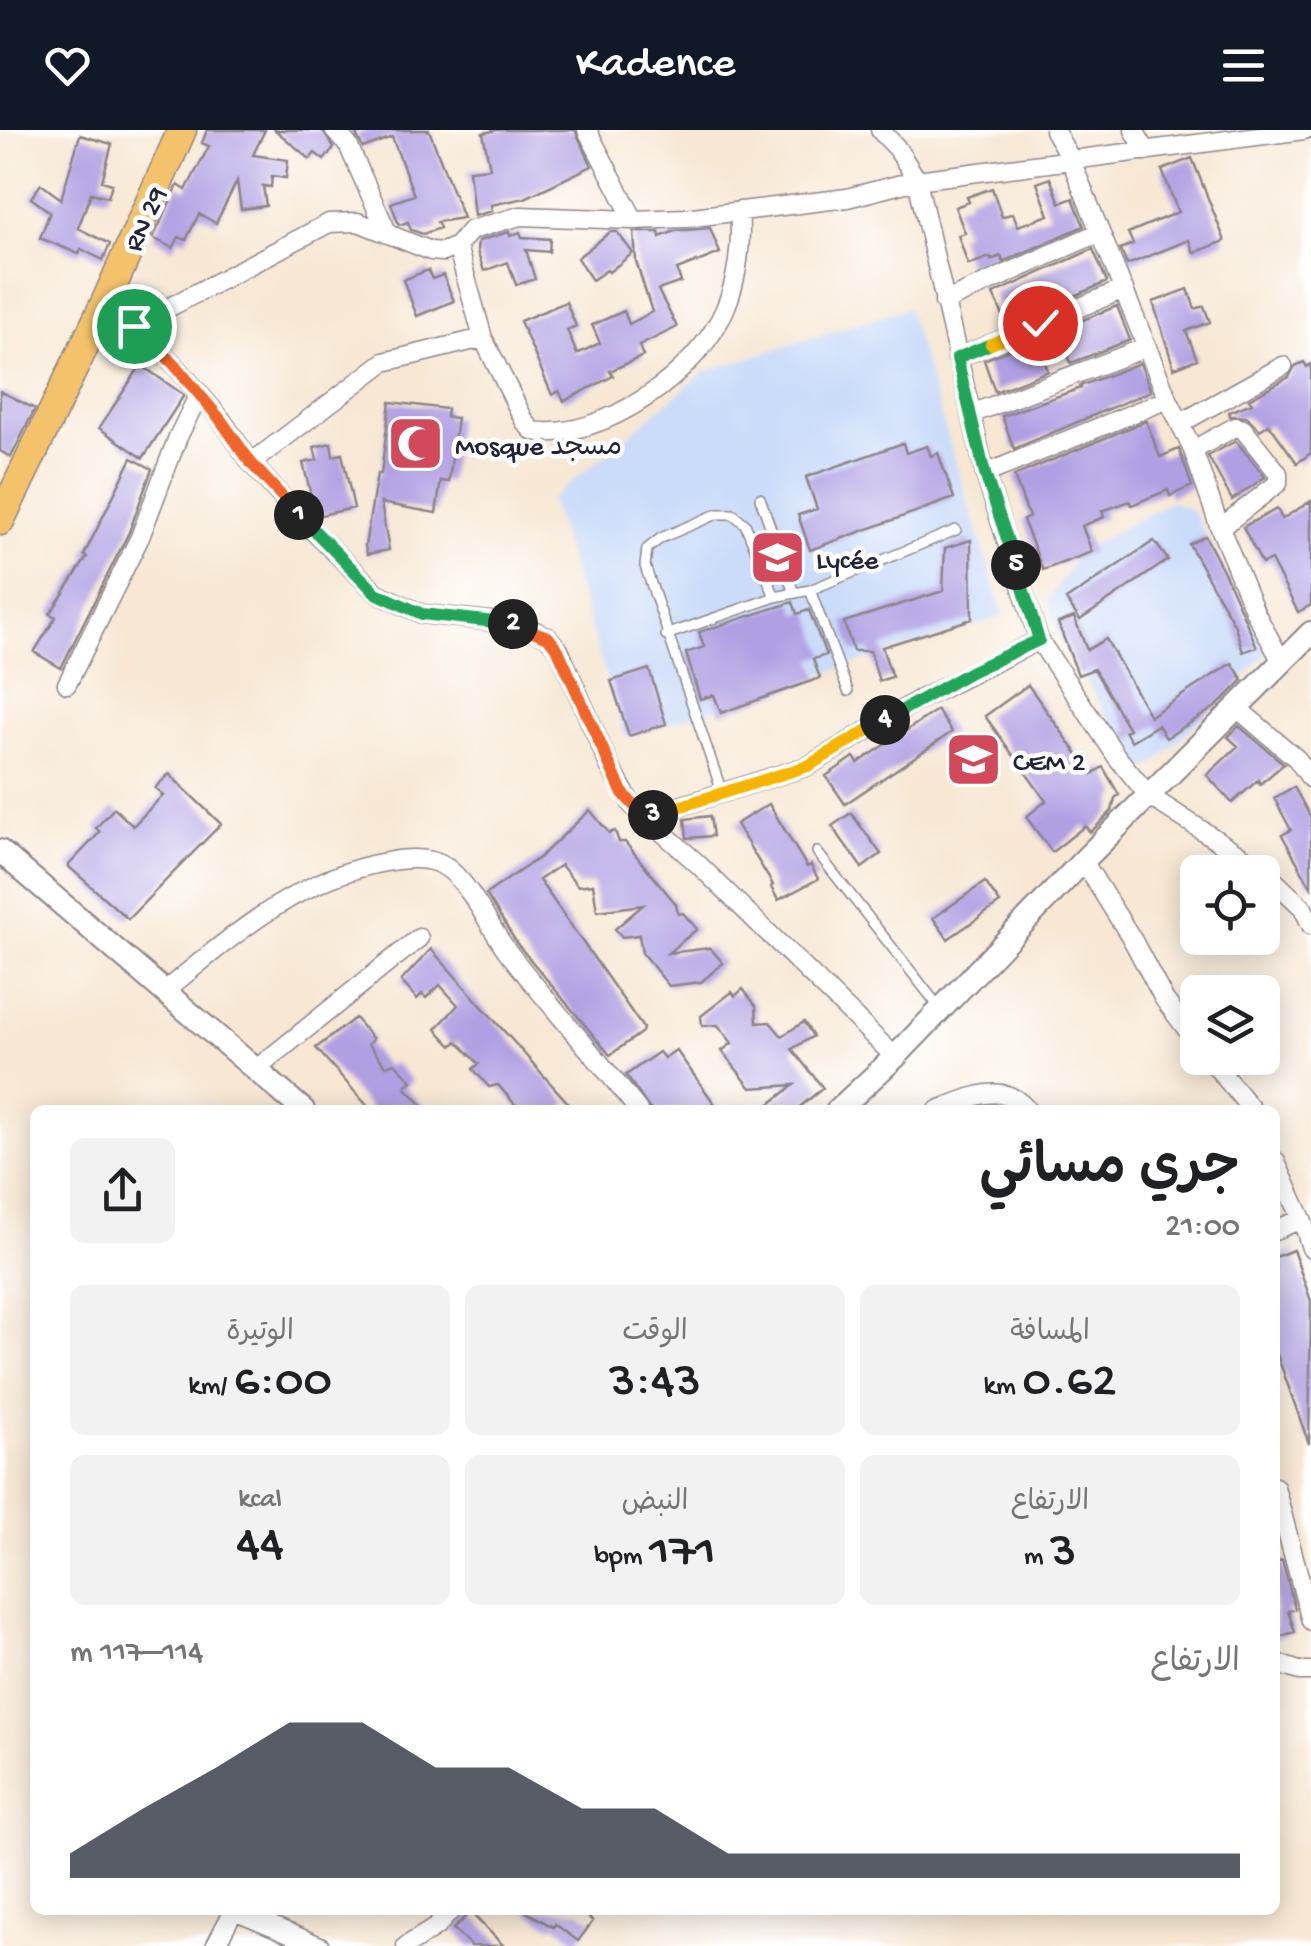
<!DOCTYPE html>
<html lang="ar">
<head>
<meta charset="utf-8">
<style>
  :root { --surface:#fff; --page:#f2f2f2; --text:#202124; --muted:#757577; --accent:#111827 }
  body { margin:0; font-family:"Gochi Hand","Playpen Sans Arabic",sans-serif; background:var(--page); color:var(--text); direction:rtl; height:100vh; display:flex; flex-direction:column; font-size:38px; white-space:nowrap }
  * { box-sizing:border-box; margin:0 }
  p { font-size:32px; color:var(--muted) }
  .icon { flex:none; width:55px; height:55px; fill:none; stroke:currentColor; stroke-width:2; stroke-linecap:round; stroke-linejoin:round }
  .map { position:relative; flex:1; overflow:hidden; direction:ltr }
  .side { position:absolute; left:30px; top:975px; width:1250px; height:810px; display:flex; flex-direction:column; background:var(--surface); border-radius:15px; box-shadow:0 5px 25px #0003; direction:rtl }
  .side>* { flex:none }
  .fabs { position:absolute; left:1180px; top:725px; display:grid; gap:20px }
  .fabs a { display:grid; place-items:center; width:100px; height:100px; border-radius:15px; background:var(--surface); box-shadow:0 5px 25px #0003; font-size:50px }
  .pin { position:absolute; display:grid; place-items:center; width:85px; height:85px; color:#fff; margin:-42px; border:5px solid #fff; border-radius:50%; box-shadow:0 2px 10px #0007 }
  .km { position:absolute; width:50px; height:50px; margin:-25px; border-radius:50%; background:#222; color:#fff; font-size:28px; line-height:50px; text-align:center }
  .round { display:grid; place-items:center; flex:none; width:105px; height:105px; border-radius:15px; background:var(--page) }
  .overview { display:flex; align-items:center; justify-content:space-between; height:170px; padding:0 40px }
  h1 { font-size:55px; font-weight:600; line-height:75px }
  .metrics { display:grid; grid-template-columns:repeat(3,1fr); gap:15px; height:170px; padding:10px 40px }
  .metrics div { display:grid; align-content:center; border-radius:15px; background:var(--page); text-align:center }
  .metrics b { font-size:50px; font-weight:600 }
  .metrics small { font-size:28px; font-weight:400 }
  .metrics p { font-size:28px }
  .chart { height:280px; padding:20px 40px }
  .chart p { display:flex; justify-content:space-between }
  .chart svg { width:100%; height:180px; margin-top:10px; fill:var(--accent); opacity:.7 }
  header { display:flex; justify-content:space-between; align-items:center; height:130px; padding:0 40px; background:var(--accent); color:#fff; font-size:45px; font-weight:600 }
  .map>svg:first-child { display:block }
  .built { fill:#cadcf9 }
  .building { fill:#b09fe3 }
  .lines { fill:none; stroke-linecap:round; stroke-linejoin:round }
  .service-casing { stroke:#8c8487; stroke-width:12 }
  .minor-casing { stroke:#8c8487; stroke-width:21 }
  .tertiary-casing { stroke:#8c8487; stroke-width:26 }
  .primary-casing { stroke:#8c8487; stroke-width:31 }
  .service { stroke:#fff; stroke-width:9 }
  .minor { stroke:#fff; stroke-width:18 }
  .tertiary { stroke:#fff; stroke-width:22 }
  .primary { stroke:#f4c26a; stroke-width:28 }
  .split-1-casing { stroke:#fff; stroke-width:20 }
  .split-2-casing { stroke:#fff; stroke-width:20 }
  .split-3-casing { stroke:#fff; stroke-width:20 }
  .split-4-casing { stroke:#fff; stroke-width:20 }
  .split-5-casing { stroke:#fff; stroke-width:20 }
  .split-6-casing { stroke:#fff; stroke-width:20 }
  .split-7-casing { stroke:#fff; stroke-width:20 }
  .split-1 { stroke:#f0652b; stroke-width:12 }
  .split-2 { stroke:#22a559; stroke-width:12 }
  .split-3 { stroke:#f0652b; stroke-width:12 }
  .split-4 { stroke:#f5b400; stroke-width:12 }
  .split-5 { stroke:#22a559; stroke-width:12 }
  .split-6 { stroke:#22a559; stroke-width:12 }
  .split-7 { stroke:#f5b400; stroke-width:12 }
  .labels { text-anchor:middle; stroke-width:9; stroke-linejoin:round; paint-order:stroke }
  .street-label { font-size:28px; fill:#22223b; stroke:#fff }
  .poi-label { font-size:28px; fill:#22223b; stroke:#fff; text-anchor:start }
</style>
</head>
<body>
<header><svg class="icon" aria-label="menu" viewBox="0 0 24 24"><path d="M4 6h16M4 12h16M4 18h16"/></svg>Kadence<svg class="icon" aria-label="heart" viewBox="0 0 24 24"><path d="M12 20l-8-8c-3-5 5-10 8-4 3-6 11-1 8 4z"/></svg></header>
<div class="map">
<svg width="1311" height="1816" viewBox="0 0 1311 1816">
  <rect width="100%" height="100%" fill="#fff"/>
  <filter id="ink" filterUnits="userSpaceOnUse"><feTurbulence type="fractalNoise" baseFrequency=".01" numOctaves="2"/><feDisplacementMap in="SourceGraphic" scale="20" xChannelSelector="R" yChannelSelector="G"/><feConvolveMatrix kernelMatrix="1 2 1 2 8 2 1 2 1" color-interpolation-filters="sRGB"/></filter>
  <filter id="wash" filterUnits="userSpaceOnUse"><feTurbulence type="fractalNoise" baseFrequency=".0048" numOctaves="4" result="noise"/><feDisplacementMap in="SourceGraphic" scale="40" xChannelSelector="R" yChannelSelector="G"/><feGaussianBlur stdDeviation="2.25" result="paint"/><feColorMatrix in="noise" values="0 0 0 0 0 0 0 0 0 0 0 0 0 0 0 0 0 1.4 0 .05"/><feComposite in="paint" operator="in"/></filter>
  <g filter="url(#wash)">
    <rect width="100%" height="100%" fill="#f7e7d3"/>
    <path class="built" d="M 907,178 L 1004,486 L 625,607 L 550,370 L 704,242 Z
      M 1171,371 L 1192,380 L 1267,523 L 1153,636 L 1139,638 L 1057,503 L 1048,471 L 1079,422 Z"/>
    <g id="blocks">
      <path class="building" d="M 207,0 L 265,0 L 253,25 L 288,30 L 286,48 L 272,46 L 271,57 L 263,56 L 266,76 L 241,79 L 237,51 L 216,93 L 199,84 L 186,110 L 179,107 L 173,118 L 153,108 L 178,55 L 186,60 L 209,16 L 202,13 Z
        M 275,0 L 322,0 L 334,18 L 324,30 L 315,23 L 310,29 Z
        M 368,0 L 429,0 L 463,88 L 437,92 L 440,98 L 423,104 L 411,100 L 408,92 L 399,95 L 391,73 L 414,65 L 392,7 L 363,18 L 356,5 Z
        M 497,0 L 575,0 L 592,36 L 525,68 L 491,75 L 492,81 L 474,86 L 469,40 L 490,38 L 483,3 Z
        M 80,5 L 112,14 L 102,51 L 112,54 L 108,67 L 91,63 L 78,98 L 110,114 L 103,130 L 81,119 L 79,124 L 40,108 L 50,82 L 31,68 L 41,54 L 61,69 Z
        M 1192,28 L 1225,111 L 1194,123 L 1189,110 L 1127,135 L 1120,119 L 1133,114 L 1128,103 L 1178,82 L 1162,40 Z
        M 1050,48 L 1060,73 L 1073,68 L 1084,96 L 1003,132 L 1001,126 L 991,130 L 990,127 L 968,135 L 958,105 L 965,103 L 955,77 L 969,72 L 967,67 L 992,58 L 1002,87 L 1013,83 L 1018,96 L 1049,85 L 1037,53 Z
        M 710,98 L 720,123 L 677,140 L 681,152 L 658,160 L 677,197 L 639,216 L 643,226 L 610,241 L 613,246 L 564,271 L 559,261 L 552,265 L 520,191 L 566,172 L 576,196 L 567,200 L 577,224 L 600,213 L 592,195 L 624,181 L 629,194 L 652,182 L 636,131 L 634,102 L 659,102 L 660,107 L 675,101 Z
        M 509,102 L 510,106 L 520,102 L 522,107 L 550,109 L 549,122 L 526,120 L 535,149 L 516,155 L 508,132 L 484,141 L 477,121 L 478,111 Z
        M 610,102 L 617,102 L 633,123 L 609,142 L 607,140 L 592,150 L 577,128 Z
        M 1093,119 L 1107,152 L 1049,177 L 1044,164 L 1025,170 L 1029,185 L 1007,194 L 993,164 Z
        M 428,140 L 432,149 L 443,145 L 454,171 L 417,186 L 403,150 Z
        M 1188,159 L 1195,179 L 1204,176 L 1210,192 L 1186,201 L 1197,229 L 1174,238 L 1153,172 Z
        M 1117,176 L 1130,210 L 1071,233 L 1058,200 Z
        M 1037,208 L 1048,241 L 995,262 L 984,230 Z
        M 1304,232 L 1307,237 L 1311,234 L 1311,323 L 1297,333 L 1269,294 L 1260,300 L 1247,287 L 1230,286 L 1229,282 L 1252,273 L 1249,269 L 1289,247 L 1295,236 Z
        M 1140,233 L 1151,261 L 1014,319 L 1002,286 L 1081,258 L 1080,256 Z
        M 141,235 L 184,265 L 143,328 L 99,298 Z
        M 0,261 L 35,279 L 11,327 L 0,321 Z
        M 390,272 L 447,279 L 446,287 L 457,288 L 449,352 L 441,351 L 436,383 L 381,373 L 389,420 L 367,424 L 365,416 L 377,344 L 381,344 Z
        M 1146,291 L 1160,327 L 1179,319 L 1192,356 L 1170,366 L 1168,360 L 1132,375 L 1130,371 L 1102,381 L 1104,387 L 1082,396 L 1092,422 L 1043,440 L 1023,390 L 1029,387 L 1014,346 Z
        M 1236,311 L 1265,347 L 1232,370 L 1208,326 Z
        M 331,313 L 333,326 L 342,324 L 354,378 L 316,386 L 303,333 L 317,330 L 314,317 Z
        M 903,313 L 906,323 L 927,316 L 931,326 L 938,323 L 954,368 L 810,420 L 798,385 L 817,379 L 806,347 Z
        M 132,328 L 152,339 L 129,402 L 61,538 L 34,522 L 56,487 L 50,484 L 87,427 L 84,425 Z
        M 1311,371 L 1311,475 L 1298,482 L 1271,430 L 1262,434 L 1243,397 L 1277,379 L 1282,389 Z
        M 1205,406 L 1225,444 L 1257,517 L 1243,522 L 1235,496 L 1189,414 Z
        M 971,410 L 972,489 L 882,517 L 892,547 L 879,551 L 870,521 L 853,521 L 844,492 L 943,461 L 945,418 Z
        M 1154,411 L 1168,430 L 1080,490 L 1066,470 Z
        M 793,472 L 797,484 L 809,480 L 826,525 L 813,529 L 820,548 L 721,583 L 714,565 L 700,569 L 686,523 L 704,517 L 699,502 Z
        M 1074,487 L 1087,520 L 1106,509 L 1150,586 L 1232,533 L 1243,550 L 1217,576 L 1166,608 L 1158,595 L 1131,611 L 1125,601 L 1129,599 L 1094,539 L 1078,545 L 1058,493 Z
        M 649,539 L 666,594 L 629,606 L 611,551 Z
        M 1028,555 L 1092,644 L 1103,637 L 1119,665 L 1115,668 L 1112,681 L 1096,697 L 1090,702 L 1085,696 L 1052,722 L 1026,687 L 1046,671 L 985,586 Z
        M 937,580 L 952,602 L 845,674 L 826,646 L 854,627 L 858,633 Z
        M 1239,596 L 1284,634 L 1260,654 L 1258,650 L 1232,673 L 1207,645 L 1238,616 L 1228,607 Z
        M 169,644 L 221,694 L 128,789 L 68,736 L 100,702 L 96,698 L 114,678 L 133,696 L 163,665 L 155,658 Z
        M 1294,657 L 1311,688 L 1311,757 L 1282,705 L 1291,700 L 1274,668 Z
        M 769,674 L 807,737 L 811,735 L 818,749 L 778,770 L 771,757 L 773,755 L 736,694 Z
        M 590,680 L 609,703 L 615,701 L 619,712 L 625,712 L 676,774 L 678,784 L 683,783 L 697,799 L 668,823 L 710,818 L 723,833 L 701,852 L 669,856 L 642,823 L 639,805 L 622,807 L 615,799 L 643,775 L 597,781 L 593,754 L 578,756 L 561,735 L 539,750 L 643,898 L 642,902 L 610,925 L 518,815 L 486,764 L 540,727 Z
        M 851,683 L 881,724 L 862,738 L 832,696 Z
        M 710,686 L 713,706 L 687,708 L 685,689 Z
        M 985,752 L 1000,773 L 948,809 L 933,788 Z
        M 431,819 L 568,973 L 560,980 L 520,980 L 498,955 L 489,957 L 473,939 L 479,934 L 457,911 L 452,916 L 436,899 L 458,875 L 440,855 L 426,868 L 422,864 L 417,869 L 401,851 Z
        M 743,859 L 756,876 L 757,893 L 770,892 L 782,906 L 804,892 L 813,906 L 792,919 L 823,958 L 796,980 L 762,980 L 794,955 L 751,958 L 722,921 L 732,913 L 718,895 L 702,896 L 701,886 L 732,862 L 735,866 Z
        M 355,888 L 373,909 L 368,914 L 386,936 L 395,933 L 412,951 L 405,957 L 427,980 L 371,980 L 316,918 Z
        M 676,920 L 719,980 L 650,980 L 626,945 L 659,922 L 664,928 Z
        M 1293,1120 L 1311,1171 L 1309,1314 L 1275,1219 L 1275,1127 Z
        M 1282,1430 L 1295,1479 L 1288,1481 L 1295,1502 L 1275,1508 L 1275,1432 Z
        M 523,1780 L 578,1780 L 593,1791 L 578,1811 L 555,1794 L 553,1797 Z
        M 470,1782 L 504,1816 L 471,1816 L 453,1799 Z"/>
    </g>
  </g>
  <g filter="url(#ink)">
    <use href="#blocks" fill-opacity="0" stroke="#8c8487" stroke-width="2.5"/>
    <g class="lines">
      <defs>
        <path id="service" d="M 760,368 L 794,463
          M 810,460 L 848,561
          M 666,505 L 775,467 L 810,460 L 956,400
          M 722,662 L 645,436 L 647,419 L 661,408 L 717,384 L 733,384 L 745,394 L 775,467
          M 817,722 L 939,877"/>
        <path id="minor" d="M 334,0 L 348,15 L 388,104
          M 587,0 L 634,90
          M 880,0 L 896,17 L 917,50 L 985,344 L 1039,510 L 1117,627 L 1149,666 L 1263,740 L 1303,778 L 1311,795
          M 1054,0 L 1070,28 L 1168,269 L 1193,320 L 1220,398 L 1255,482 L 1282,532
          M 1134,0 L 1146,21
          M 457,116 L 483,208 L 525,292 L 533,301 C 602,312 699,242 725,179 C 738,149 742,113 739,81
          M 944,172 L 1100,102
          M 105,173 L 173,233 L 221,289 L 251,333 L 307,395 L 377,463 L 422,484 L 508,493 L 531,499 L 548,507 L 559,520 L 610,637 L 632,675 L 699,735 L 895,927
          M 134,196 L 329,93 L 358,92 L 431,121 L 443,122 L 457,116 L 471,100 L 520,86 L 634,90 L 685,88 L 847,68 L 917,50 L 1304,0
          M 957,228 L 1124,159
          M 971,284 L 1147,217
          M 1181,293 L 1283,236
          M 1193,320 L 1235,297 L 1243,299 L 1278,343 L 1278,353 L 1220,398
          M 251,333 L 384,232 L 483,208
          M 985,344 L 1168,269
          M 67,554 L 140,407 L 178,307 L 199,264
          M 1237,578 L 1297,629 L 1311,649
          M 645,687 L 808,636 L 917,571 L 1039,510
          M 1083,731 L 1132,809 L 1164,869 L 1198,914
          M 166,860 C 232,806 299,747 386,732 C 406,728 434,726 451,741 C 473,760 490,798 508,822 C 550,876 596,926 638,980
          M 1209,928 L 1252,980
          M 255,940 L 419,808
          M 938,980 C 967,969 1004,949 1027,980
          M 1275,1030 L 1302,1089 L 1311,1118
          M 1275,1100 L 1302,1089
          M 1275,1357 L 1311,1491
          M 1275,1533 L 1299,1541 L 1311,1541
          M 234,1780 L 320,1816
          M 215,1816 L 234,1780
          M 406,1816 L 436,1797 L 451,1780"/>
        <path id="tertiary" d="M 0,721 L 303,980
          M 838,980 L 895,927 L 1083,731 L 1311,503"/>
        <path id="primary" d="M 0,391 L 105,173 L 182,0"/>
      </defs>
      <use href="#service" class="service-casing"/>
      <use href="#minor" class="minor-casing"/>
      <use href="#tertiary" class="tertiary-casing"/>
      <use href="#primary" class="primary-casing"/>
      <use href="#service" class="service"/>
      <use href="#minor" class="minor"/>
      <use href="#tertiary" class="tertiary"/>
      <use href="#primary" class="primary"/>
    </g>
  </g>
  <g class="lines" filter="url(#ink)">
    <defs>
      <path id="split-1" d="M 134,196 L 173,233 L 220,289 L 251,333 L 299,385"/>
      <path id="split-2" d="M 299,385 L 376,463 L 422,484 L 513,494"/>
      <path id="split-3" d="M 513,494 L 548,507 L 558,520 L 622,662 L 645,688 L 653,685"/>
      <path id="split-4" d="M 653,685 L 808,636 L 885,590"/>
      <path id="split-5" d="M 885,590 L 972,541 L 1039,510 L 1016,435"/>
      <path id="split-6" d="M 991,214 L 957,228 L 985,344 L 1016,435"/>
      <path id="split-7" d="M 991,214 L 1040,193"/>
    </defs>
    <use href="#split-1" class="split-1-casing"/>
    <use href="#split-2" class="split-2-casing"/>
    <use href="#split-3" class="split-3-casing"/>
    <use href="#split-4" class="split-4-casing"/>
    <use href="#split-5" class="split-5-casing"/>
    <use href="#split-6" class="split-6-casing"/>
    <use href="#split-7" class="split-7-casing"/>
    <use href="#split-1" class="split-1"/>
    <use href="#split-2" class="split-2"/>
    <use href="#split-3" class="split-3"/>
    <use href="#split-4" class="split-4"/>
    <use href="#split-5" class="split-5"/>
    <use href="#split-6" class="split-6"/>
    <use href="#split-7" class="split-7"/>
  </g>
  <defs>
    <symbol id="mosque-square" viewBox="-11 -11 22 22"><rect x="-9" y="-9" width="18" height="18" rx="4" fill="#d1495b" stroke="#fff"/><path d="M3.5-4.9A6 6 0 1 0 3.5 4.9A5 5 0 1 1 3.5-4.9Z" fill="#fff"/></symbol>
    <symbol id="school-square" viewBox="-11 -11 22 22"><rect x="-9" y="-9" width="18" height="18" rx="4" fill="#d1495b" stroke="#fff"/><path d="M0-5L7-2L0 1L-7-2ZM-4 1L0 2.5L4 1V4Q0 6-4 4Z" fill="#fff"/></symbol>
  </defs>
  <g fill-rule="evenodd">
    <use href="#mosque-square" x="384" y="282" width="63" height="63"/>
    <use href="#school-square" x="746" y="396" width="63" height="63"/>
    <use href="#school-square" x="942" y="598" width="63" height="63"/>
  </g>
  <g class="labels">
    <g class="street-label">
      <text transform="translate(143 88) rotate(-66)" y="10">RN 29</text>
    </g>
    <g class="poi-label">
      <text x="455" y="324">Mosque مسجد</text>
      <text x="816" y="438">Lycée</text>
      <text x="1013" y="640">CEM 2</text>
    </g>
  </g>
</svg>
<div class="fabs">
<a><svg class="icon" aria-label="locate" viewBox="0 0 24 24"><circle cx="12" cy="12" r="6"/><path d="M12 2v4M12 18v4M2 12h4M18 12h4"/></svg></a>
<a><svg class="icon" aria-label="layers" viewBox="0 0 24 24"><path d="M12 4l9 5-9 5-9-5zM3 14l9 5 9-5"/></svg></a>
</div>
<div class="pin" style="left:134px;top:196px;background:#1e9e55"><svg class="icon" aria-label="arrive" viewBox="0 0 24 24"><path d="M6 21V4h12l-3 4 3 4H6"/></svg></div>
<div class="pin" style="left:1040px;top:193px;background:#d93025"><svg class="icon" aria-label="check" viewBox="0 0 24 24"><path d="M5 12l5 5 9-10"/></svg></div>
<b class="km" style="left:299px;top:385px">1</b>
<b class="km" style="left:513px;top:494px">2</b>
<b class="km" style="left:653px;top:685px">3</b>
<b class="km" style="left:885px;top:590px">4</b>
<b class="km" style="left:1016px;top:435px">5</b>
<section class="side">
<div class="overview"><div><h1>جري مسائي</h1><p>21:00</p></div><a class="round"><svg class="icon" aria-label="share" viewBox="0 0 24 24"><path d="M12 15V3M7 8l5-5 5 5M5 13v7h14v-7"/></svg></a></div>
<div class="metrics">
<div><p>المسافة</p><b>0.62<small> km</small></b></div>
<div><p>الوقت</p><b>3:43</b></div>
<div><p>الوتيرة</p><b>6:00<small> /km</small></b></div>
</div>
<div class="metrics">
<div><p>الارتفاع</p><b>3<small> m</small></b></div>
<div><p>النبض</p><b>171<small> bpm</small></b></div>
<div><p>kcal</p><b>44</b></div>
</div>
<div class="chart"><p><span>الارتفاع</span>114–117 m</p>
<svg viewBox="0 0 160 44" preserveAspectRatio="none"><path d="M0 44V38L10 27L20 17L30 6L40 6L50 17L60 17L70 27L80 27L90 38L100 38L110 38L120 38L130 38L140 38L150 38L160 38V44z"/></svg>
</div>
</section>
</div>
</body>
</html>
